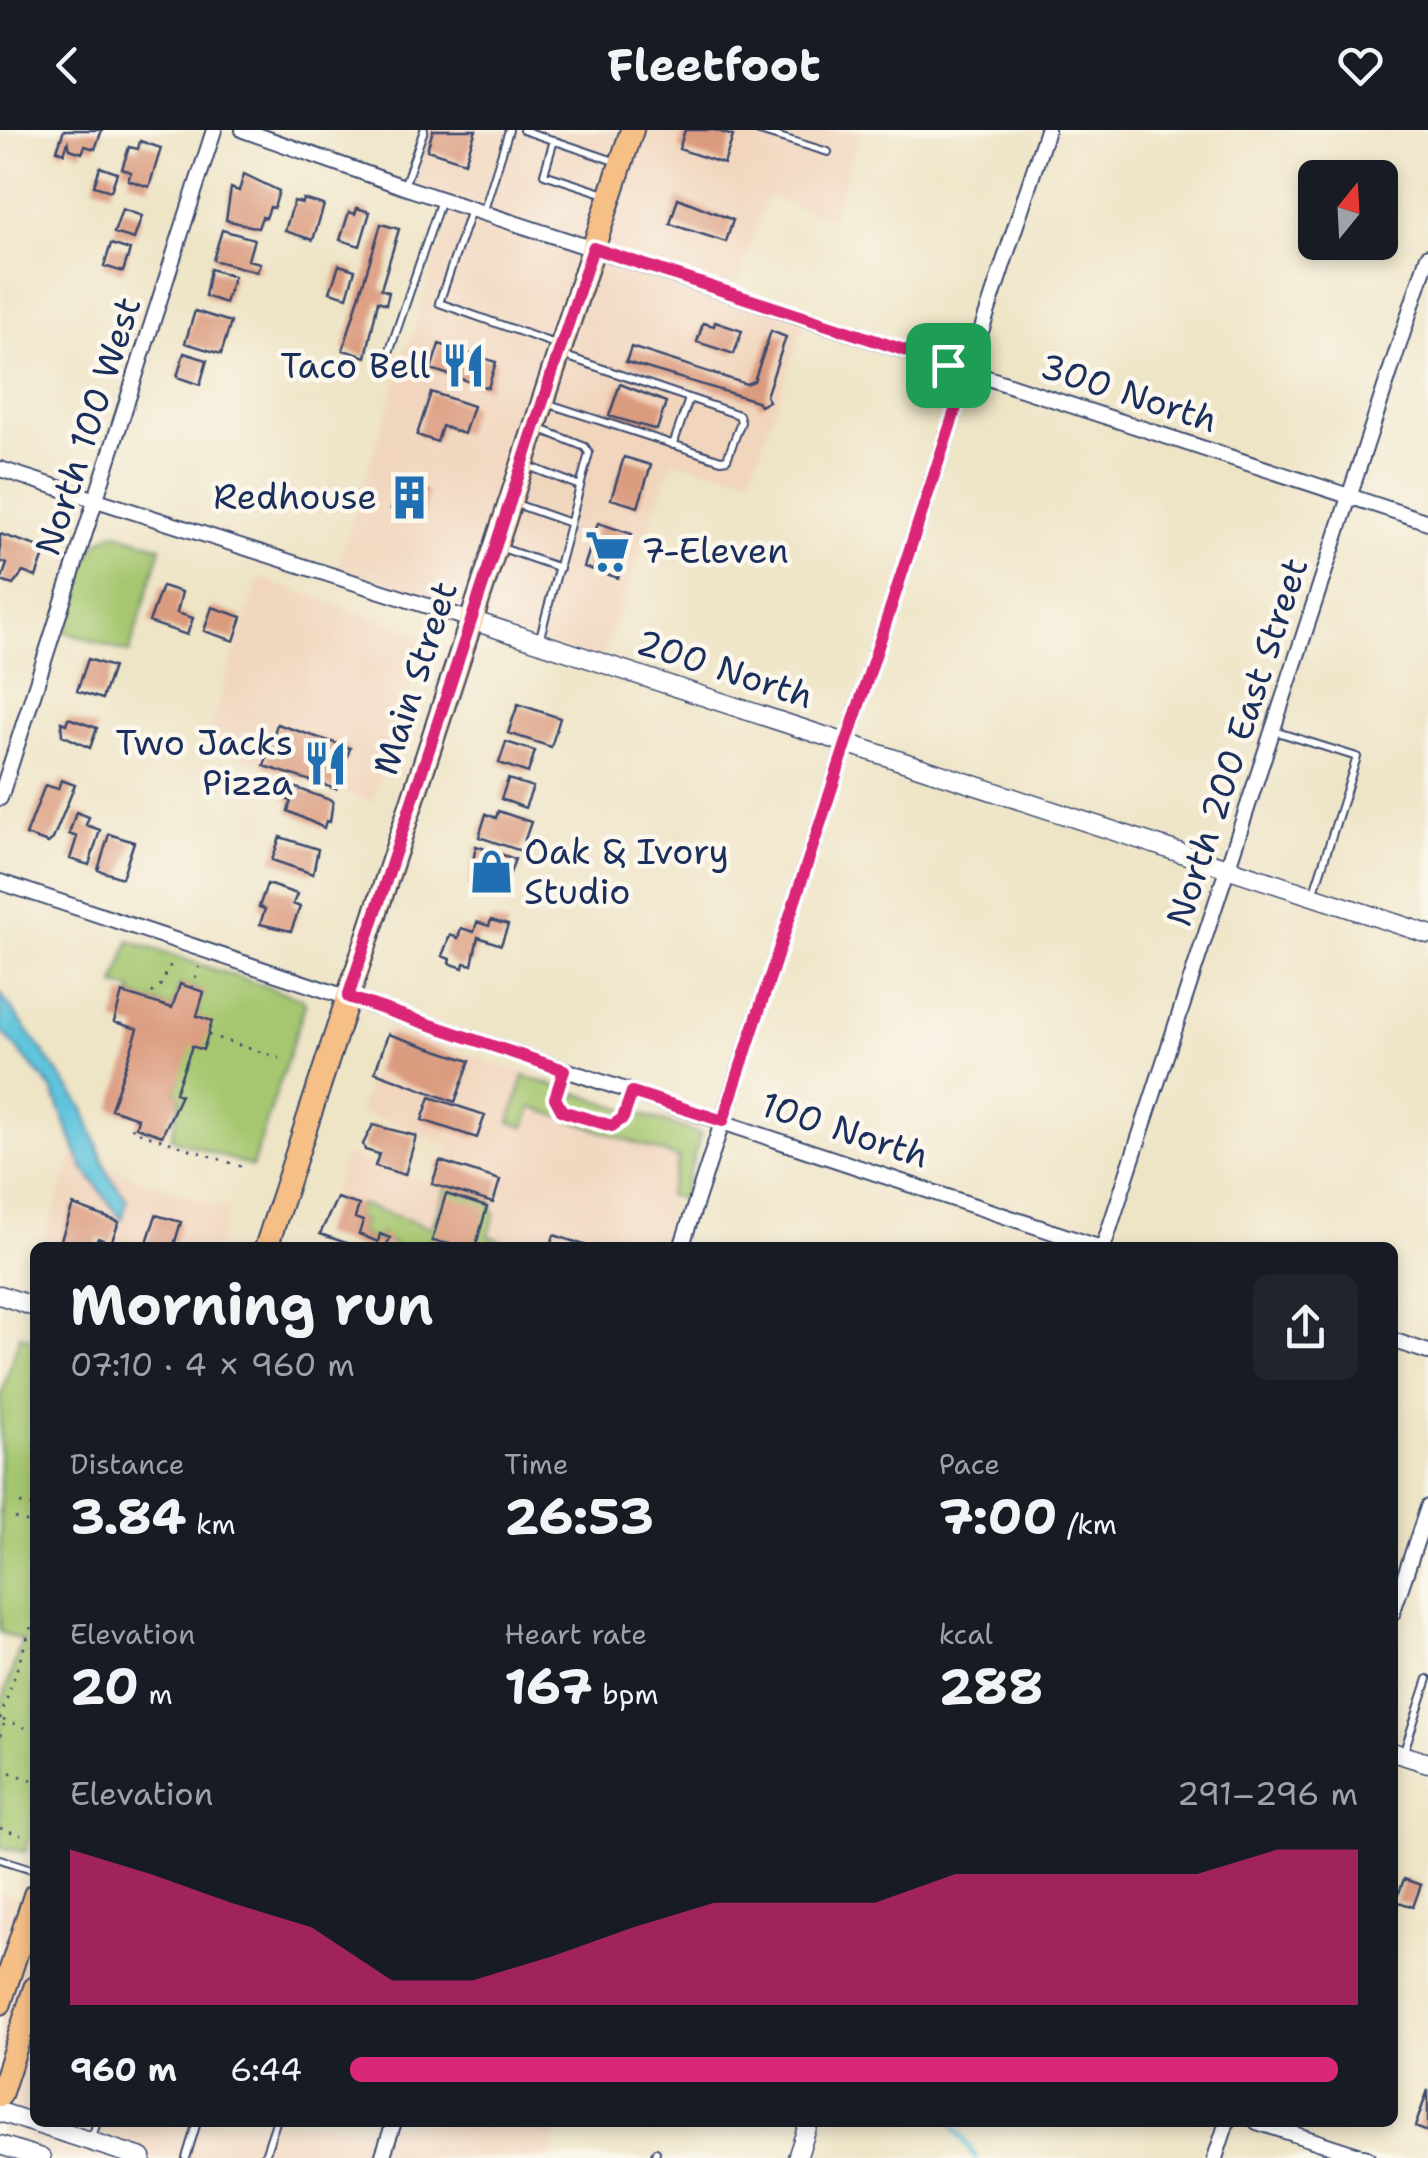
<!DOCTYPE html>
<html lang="en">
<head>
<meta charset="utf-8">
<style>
  :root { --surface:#171b24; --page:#20242c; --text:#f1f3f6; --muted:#9ea1a6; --accent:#db2777 }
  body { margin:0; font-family:"Shantell Sans",sans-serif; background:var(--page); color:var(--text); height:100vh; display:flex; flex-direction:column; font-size:38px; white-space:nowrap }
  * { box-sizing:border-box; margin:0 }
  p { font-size:32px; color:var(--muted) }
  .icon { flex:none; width:55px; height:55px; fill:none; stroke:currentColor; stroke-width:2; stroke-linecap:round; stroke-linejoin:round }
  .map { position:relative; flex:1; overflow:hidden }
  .details { position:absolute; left:30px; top:1112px; width:1368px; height:885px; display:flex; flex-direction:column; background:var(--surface); border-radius:15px; box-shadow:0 5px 15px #0003 }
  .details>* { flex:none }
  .needle { width:65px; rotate:18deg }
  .tools { position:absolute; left:1298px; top:30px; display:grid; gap:20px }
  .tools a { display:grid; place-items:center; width:100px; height:100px; border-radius:15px; background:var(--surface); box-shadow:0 5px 15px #0003; font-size:50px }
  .pin { position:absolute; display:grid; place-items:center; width:85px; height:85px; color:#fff; margin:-42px; border-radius:20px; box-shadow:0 5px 15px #0006 }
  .round { display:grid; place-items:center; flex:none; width:105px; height:105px; border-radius:15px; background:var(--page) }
  .summary { display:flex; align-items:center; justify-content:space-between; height:170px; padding:0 40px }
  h1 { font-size:55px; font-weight:700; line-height:75px }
  .metrics { display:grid; grid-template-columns:repeat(3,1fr); gap:15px; height:170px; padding:10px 40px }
  .metrics div { display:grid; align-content:center }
  .metrics b { font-size:50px; font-weight:700 }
  .metrics small { font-size:28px; font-weight:400 }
  .metrics p { font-size:28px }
  .chart { height:280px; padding:20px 40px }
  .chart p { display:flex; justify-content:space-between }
  .chart svg { width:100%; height:180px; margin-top:10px; fill:var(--accent); opacity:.7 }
  ul { padding:0 40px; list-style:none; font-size:32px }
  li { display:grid; grid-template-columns:160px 120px 1fr; align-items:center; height:75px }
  li i { height:25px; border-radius:12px; background:var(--accent) }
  header { display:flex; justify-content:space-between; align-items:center; height:130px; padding:0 40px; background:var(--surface); font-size:45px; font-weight:700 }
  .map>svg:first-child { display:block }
  .built { fill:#f1d5bd }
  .green { fill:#a6c770; stroke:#607b67; stroke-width:2.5 }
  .water { fill:#5ec4dc; stroke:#3c7a9d; stroke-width:2.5 }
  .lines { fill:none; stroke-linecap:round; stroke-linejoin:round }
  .stream { stroke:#5ec4dc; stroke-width:5 }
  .building { fill:#db9b7f }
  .service-casing { stroke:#3b4a6e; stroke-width:10 }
  .minor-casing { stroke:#3b4a6e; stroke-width:18 }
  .tertiary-casing { stroke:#3b4a6e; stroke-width:21 }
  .primary-casing { stroke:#3b4a6e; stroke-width:26 }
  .path { stroke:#3b4a6e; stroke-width:2.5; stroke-dasharray:2.5 8; stroke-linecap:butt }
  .service { stroke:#fff; stroke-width:6 }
  .minor { stroke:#fff; stroke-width:14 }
  .tertiary { stroke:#fff; stroke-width:18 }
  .primary { stroke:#f5bf86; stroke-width:22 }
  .route-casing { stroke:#fff; stroke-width:20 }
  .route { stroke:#db2777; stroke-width:12 }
  .labels { text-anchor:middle; stroke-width:9; stroke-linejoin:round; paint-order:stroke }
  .poi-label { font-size:35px; fill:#1b2f5e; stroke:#fbf7ec; text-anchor:end }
  .street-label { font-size:35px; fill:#1b2f5e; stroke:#fbf7ec }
</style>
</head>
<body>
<header><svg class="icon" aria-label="back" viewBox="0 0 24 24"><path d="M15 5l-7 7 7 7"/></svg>Fleetfoot<svg class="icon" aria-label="heart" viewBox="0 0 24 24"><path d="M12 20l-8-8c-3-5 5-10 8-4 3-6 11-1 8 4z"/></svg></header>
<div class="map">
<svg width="1428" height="2028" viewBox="0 0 1428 2028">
  <rect width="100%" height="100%" fill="#fbf7ec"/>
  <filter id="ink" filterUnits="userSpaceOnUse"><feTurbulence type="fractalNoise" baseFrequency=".01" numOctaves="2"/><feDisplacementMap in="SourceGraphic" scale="20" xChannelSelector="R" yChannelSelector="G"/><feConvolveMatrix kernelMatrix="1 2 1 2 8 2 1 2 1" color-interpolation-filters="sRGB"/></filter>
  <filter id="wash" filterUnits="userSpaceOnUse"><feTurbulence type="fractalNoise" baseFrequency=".0048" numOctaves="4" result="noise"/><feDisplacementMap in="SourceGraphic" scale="40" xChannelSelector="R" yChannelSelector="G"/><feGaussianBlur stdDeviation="2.25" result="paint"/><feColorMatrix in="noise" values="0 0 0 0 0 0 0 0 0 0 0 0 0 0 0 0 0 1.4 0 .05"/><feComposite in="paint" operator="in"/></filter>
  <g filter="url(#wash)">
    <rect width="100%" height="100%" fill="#eee4c6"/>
    <path class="built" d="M 424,0 L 861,0 L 831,88 L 766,66 L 734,165 L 806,189 L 751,347 L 672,332 L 601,532 L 334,446 L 454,74 L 404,57 Z
      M 259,448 L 412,501 L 420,512 L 421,523 L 372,672 L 205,615 Z
      M 386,898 L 696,999 L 657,1117 L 488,1117 L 331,1065 L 345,1025 L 432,1054 L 440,1031 L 446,1032 L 451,1016 L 359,981 Z
      M 72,1024 L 229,1080 L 217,1117 L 42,1118 Z
      M 0,1761 L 32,1773 L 35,1765 L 35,1992 L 560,1993 L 550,2028 L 0,2028 Z"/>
    <path class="green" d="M 114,402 L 161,417 L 129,523 L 65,502 L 92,416 Z
      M 129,811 L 303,869 L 305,875 L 252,1037 L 171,1008 L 181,966 L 175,963 L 203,862 L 180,854 L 172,878 L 131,865 L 132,860 L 115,855 Z
      M 524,946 L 701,1004 L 681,1069 L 668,1065 L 679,1028 L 532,977 L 525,997 L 510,992 Z
      M 445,1058 L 493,1073 L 491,1079 L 495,1082 L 489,1105 L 515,1118 L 439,1118 L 425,1110 L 422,1117 L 396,1117 L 381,1104 L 378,1112 L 359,1104 L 363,1091 L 355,1088 L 359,1074 L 432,1098 Z
      M 20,1205 L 35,1211 L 35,1691 L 25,1722 L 0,1717 L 0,1578 L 22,1510 L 0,1502 L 0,1269 Z"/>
    <path class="water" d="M 0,863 L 83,977 L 108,1044 L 127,1070 L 122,1090 L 82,1036 L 52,959 L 0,899 Z"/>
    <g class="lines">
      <path class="stream" d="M 951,1992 L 976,2028"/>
    </g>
    <g id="blocks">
      <path class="building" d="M 64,0 L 102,0 L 95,19 L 85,16 L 82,23 L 70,19 L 68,12 L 64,23 L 57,20 Z
        M 433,0 L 476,0 L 465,32 L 427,20 Z
        M 685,0 L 715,0 L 733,6 L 724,34 L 679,19 Z
        M 140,11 L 161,18 L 149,57 L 128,50 L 131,42 L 122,39 L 129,17 L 138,19 Z
        M 100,37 L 117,43 L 111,61 L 94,56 Z
        M 244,44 L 279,61 L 274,78 L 270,77 L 266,88 L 262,87 L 258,98 L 226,90 L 231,58 L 239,61 Z
        M 678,68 L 733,90 L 726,112 L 670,94 Z
        M 303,69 L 324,75 L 313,110 L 285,101 L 294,71 L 302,73 Z
        M 357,78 L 370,82 L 360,116 L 340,110 L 349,82 L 355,84 Z
        M 122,79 L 142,86 L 134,109 L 114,103 Z
        M 381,94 L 399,99 L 381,159 L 389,162 L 386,174 L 378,171 L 366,227 L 343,220 Z
        M 222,100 L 254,109 L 248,130 L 260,133 L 257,142 L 213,130 Z
        M 111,114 L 130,120 L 123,142 L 104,136 Z
        M 339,135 L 355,140 L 347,167 L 330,162 Z
        M 210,139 L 234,146 L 225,173 L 205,166 Z
        M 195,181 L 231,192 L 221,224 L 185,213 Z
        M 715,192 L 742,201 L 734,224 L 697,212 L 703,193 L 714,196 Z
        M 771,201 L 786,207 L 766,266 L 769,271 L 760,276 L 757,271 L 626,232 L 631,217 L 746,254 L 754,251 Z
        M 439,214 L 496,232 L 488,258 L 431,239 Z
        M 184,223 L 207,230 L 200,255 L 177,247 Z
        M 620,254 L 666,272 L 657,300 L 609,286 Z
        M 431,262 L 473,276 L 464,304 L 442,296 L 437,312 L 417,305 Z
        M 624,327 L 651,335 L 638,377 L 611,369 Z
        M 399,351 L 428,361 L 423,389 L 391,379 Z
        M 598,393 L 632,404 L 618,448 L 584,437 Z
        M 0,404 L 46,419 L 36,447 L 23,442 L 13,455 L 1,451 L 7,434 L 0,431 Z
        M 162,456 L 182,462 L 177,483 L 193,488 L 187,505 L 149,492 Z
        M 212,477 L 242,487 L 234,511 L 204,501 Z
        M 88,529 L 113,537 L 102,569 L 77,561 Z
        M 518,574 L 560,588 L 551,617 L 508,603 Z
        M 68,588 L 97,598 L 90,618 L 62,605 L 61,592 L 66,594 Z
        M 277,594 L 350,618 L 336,659 L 264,636 Z
        M 506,612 L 535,621 L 528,643 L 499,633 Z
        M 508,649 L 533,657 L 525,678 L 501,669 Z
        M 61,650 L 75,655 L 53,709 L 48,713 L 26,705 L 45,655 L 58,659 Z
        M 288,655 L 333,671 L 330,692 L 326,691 L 324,698 L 288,681 L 291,671 L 284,668 Z
        M 498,681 L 531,692 L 521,721 L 479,707 L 486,684 L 496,688 Z
        M 76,682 L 89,687 L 86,695 L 100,700 L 89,735 L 70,729 L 77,707 L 69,704 Z
        M 109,704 L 134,712 L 122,748 L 98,740 Z
        M 280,707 L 318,719 L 313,744 L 272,730 Z
        M 476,716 L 515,729 L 503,763 L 469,752 Z
        M 267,754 L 297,764 L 293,774 L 300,777 L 291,801 L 260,794 L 265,779 L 259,777 Z
        M 491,790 L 508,795 L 501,815 L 478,807 L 472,835 L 464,833 L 463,838 L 449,833 L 450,829 L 442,826 L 450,805 L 458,808 L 461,798 L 474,802 L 477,792 L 489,796 Z
        M 180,854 L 204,862 L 197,886 L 212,891 L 203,920 L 192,916 L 175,963 L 181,965 L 162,1006 L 136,997 L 138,988 L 111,979 L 138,899 L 114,892 L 122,863 L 172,878 Z
        M 388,904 L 470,931 L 455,972 L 375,942 Z
        M 430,967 L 485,985 L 477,1008 L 422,990 Z
        M 373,995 L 416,1006 L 405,1045 L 375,1036 L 379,1024 L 365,1020 L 363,1014 Z
        M 440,1031 L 500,1050 L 493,1073 L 432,1054 Z
        M 446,1064 L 487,1077 L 475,1118 L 432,1111 Z
        M 337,1068 L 359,1075 L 355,1088 L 363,1091 L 359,1104 L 378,1112 L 380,1104 L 390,1108 L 387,1114 L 394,1118 L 361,1118 L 320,1104 Z
        M 73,1075 L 119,1092 L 111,1113 L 98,1108 L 94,1118 L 58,1118 Z
        M 156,1085 L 181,1092 L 173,1118 L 145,1118 Z
        M 554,1105 L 590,1117 L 590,1118 L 550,1118 Z
        M 1404,1749 L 1421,1755 L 1413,1777 L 1396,1771 Z
        M 1428,1960 L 1428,2002 L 1415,1997 Z"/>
    </g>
  </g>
  <g filter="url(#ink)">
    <use href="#blocks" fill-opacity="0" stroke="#3b4a6e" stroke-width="2.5"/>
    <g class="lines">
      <defs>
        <path id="service" d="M 523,0 L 617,32
          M 756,0 L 828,22
          M 554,10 L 544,44 L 605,64
          M 404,56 L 424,0
          M 471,80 L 439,173 L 555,214
          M 484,80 L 509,0
          M 390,220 L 441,70
          M 549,274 L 721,330 L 727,329 L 741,292 L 739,285 L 565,226
          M 538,298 L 585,317 L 589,323 L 539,511
          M 673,315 L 689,269
          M 528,336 L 580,356
          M 516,374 L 570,393
          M 502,418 L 560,438
          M 1274,601 L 1357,627 L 1313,765
          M 564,941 L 555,968 L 562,981 L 612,997 L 623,988 L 631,963
          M 1403,1624 L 1428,1549
          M 0,1729 L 35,1740
          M 91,2010 L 97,1992
          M 186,2028 L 197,1992
          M 264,2028 L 276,1992
          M 654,2028 L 656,2022"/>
        <path id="minor" d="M 243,0 L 404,57 L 1428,392
          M 0,339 L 471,490
          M 0,668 L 214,0
          M 0,752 L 1101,1118
          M 681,1118 L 1047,0
          M 1103,1118 L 1428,126
          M 1392,1210 L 1428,1222
          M 1392,1484 L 1428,1377
          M 1257,1992 L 1367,2028
          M 382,2028 L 394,1992
          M 1215,2028 L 1227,1992"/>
        <path id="tertiary" d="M 471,490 L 1428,804
          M 0,1165 L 35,1177
          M 1392,1622 L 1428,1633
          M 0,1982 L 142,2028
          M 0,2015 L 41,2028
          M 797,2028 L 809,1992"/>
        <path id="primary" d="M 266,1118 L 632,0
          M 0,1873 L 35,1765
          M 0,1965 L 35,1858"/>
      </defs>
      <use href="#service" class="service-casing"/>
      <use href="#minor" class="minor-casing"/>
      <use href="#tertiary" class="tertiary-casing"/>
      <use href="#primary" class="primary-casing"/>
      <path class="path" d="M 192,858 L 199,837
        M 144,870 L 160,856 L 174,828
        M 208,905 L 279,928
        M 136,987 L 132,1000 L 243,1037
        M 20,1373 L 35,1378
        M 15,1388 L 35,1395
        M 0,1589 L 35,1485
        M 3,1590 L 35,1601
        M 0,1606 L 4,1594
        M 0,1639 L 35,1651
        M 0,1698 L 21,1705"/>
      <use href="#service" class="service"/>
      <use href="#minor" class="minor"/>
      <use href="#tertiary" class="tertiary"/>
      <use href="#primary" class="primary"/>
    </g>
  </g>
  <g class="lines" filter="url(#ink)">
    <defs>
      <path id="route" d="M 593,118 L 968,241 L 723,991 L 632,962 L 623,988 L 612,996 L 562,981 L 555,968 L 564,940 L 348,867 Z"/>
    </defs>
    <use href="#route" class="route-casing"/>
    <use href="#route" class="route"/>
  </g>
  <defs>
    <symbol id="restaurant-bare" viewBox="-9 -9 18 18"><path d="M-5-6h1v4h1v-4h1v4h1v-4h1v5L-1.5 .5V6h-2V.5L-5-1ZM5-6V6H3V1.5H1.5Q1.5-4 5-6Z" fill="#1f6fb2" stroke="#fbf7ec" stroke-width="2.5" paint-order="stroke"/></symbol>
    <symbol id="building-bare" viewBox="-9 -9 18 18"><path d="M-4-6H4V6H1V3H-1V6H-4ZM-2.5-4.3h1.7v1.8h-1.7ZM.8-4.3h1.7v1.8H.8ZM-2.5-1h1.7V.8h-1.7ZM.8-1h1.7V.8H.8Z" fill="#1f6fb2" stroke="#fbf7ec" stroke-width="2.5" paint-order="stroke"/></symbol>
    <symbol id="supermarket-bare" viewBox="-9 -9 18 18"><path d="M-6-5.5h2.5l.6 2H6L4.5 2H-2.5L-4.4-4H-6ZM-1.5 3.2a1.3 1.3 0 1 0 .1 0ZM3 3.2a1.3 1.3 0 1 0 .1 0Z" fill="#1f6fb2" stroke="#fbf7ec" stroke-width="2.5" paint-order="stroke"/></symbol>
    <symbol id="shop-bare" viewBox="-9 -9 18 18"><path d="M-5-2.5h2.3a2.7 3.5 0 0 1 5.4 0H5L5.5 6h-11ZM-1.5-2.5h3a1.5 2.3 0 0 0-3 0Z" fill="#1f6fb2" stroke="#fbf7ec" stroke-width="2.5" paint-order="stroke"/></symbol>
  </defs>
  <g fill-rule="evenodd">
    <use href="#restaurant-bare" x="432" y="204" width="63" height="63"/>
    <use href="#building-bare" x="378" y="336" width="63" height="63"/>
    <use href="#supermarket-bare" x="576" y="390" width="63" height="63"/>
    <use href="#restaurant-bare" x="294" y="602" width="63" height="63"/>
    <use href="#shop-bare" x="460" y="710" width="63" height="63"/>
  </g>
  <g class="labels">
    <g class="poi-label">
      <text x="430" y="248">Taco Bell</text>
      <text x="377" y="379">Redhouse</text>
      <text x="641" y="433" text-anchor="start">7-Eleven</text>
      <text x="293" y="625">Two Jacks<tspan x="293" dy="40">Pizza</tspan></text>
      <text x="524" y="734" text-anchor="start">Oak &amp; Ivory<tspan x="524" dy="40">Studio</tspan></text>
    </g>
    <g class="street-label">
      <text transform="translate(1129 263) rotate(18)" y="12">300 North</text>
      <text transform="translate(88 296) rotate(-72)" y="12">North 100 West</text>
      <text transform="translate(725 539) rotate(18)" y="12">200 North</text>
      <text transform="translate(415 548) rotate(-72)" y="12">Main Street</text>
      <text transform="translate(1237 612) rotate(-72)" y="12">North 200 East Street</text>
      <text transform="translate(845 1000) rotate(18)" y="12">100 North</text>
    </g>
  </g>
</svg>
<div class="tools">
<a><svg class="needle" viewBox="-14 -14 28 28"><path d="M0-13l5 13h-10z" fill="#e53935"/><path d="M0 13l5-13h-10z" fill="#9ea1a6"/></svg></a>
</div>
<div class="pin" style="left:948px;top:235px;background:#1e9e55"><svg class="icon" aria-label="arrive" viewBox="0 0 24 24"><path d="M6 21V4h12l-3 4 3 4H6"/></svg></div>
<section class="details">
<div class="summary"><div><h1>Morning run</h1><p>07:10 · 4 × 960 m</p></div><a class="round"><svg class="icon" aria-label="share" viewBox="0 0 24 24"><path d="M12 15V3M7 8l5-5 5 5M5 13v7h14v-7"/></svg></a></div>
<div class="metrics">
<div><p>Distance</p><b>3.84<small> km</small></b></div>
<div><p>Time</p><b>26:53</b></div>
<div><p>Pace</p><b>7:00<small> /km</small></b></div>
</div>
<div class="metrics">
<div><p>Elevation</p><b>20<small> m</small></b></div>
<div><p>Heart rate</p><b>167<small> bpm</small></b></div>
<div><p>kcal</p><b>288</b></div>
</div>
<div class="chart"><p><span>Elevation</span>291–296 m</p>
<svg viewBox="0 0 160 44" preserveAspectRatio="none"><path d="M0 44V6L10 12L20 19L30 25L40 38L50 38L60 32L70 25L80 19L90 19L100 19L110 12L120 12L130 12L140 12L150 6L160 6V44z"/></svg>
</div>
<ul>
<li><b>960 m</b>6:44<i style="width:98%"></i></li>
</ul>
</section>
</div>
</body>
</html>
